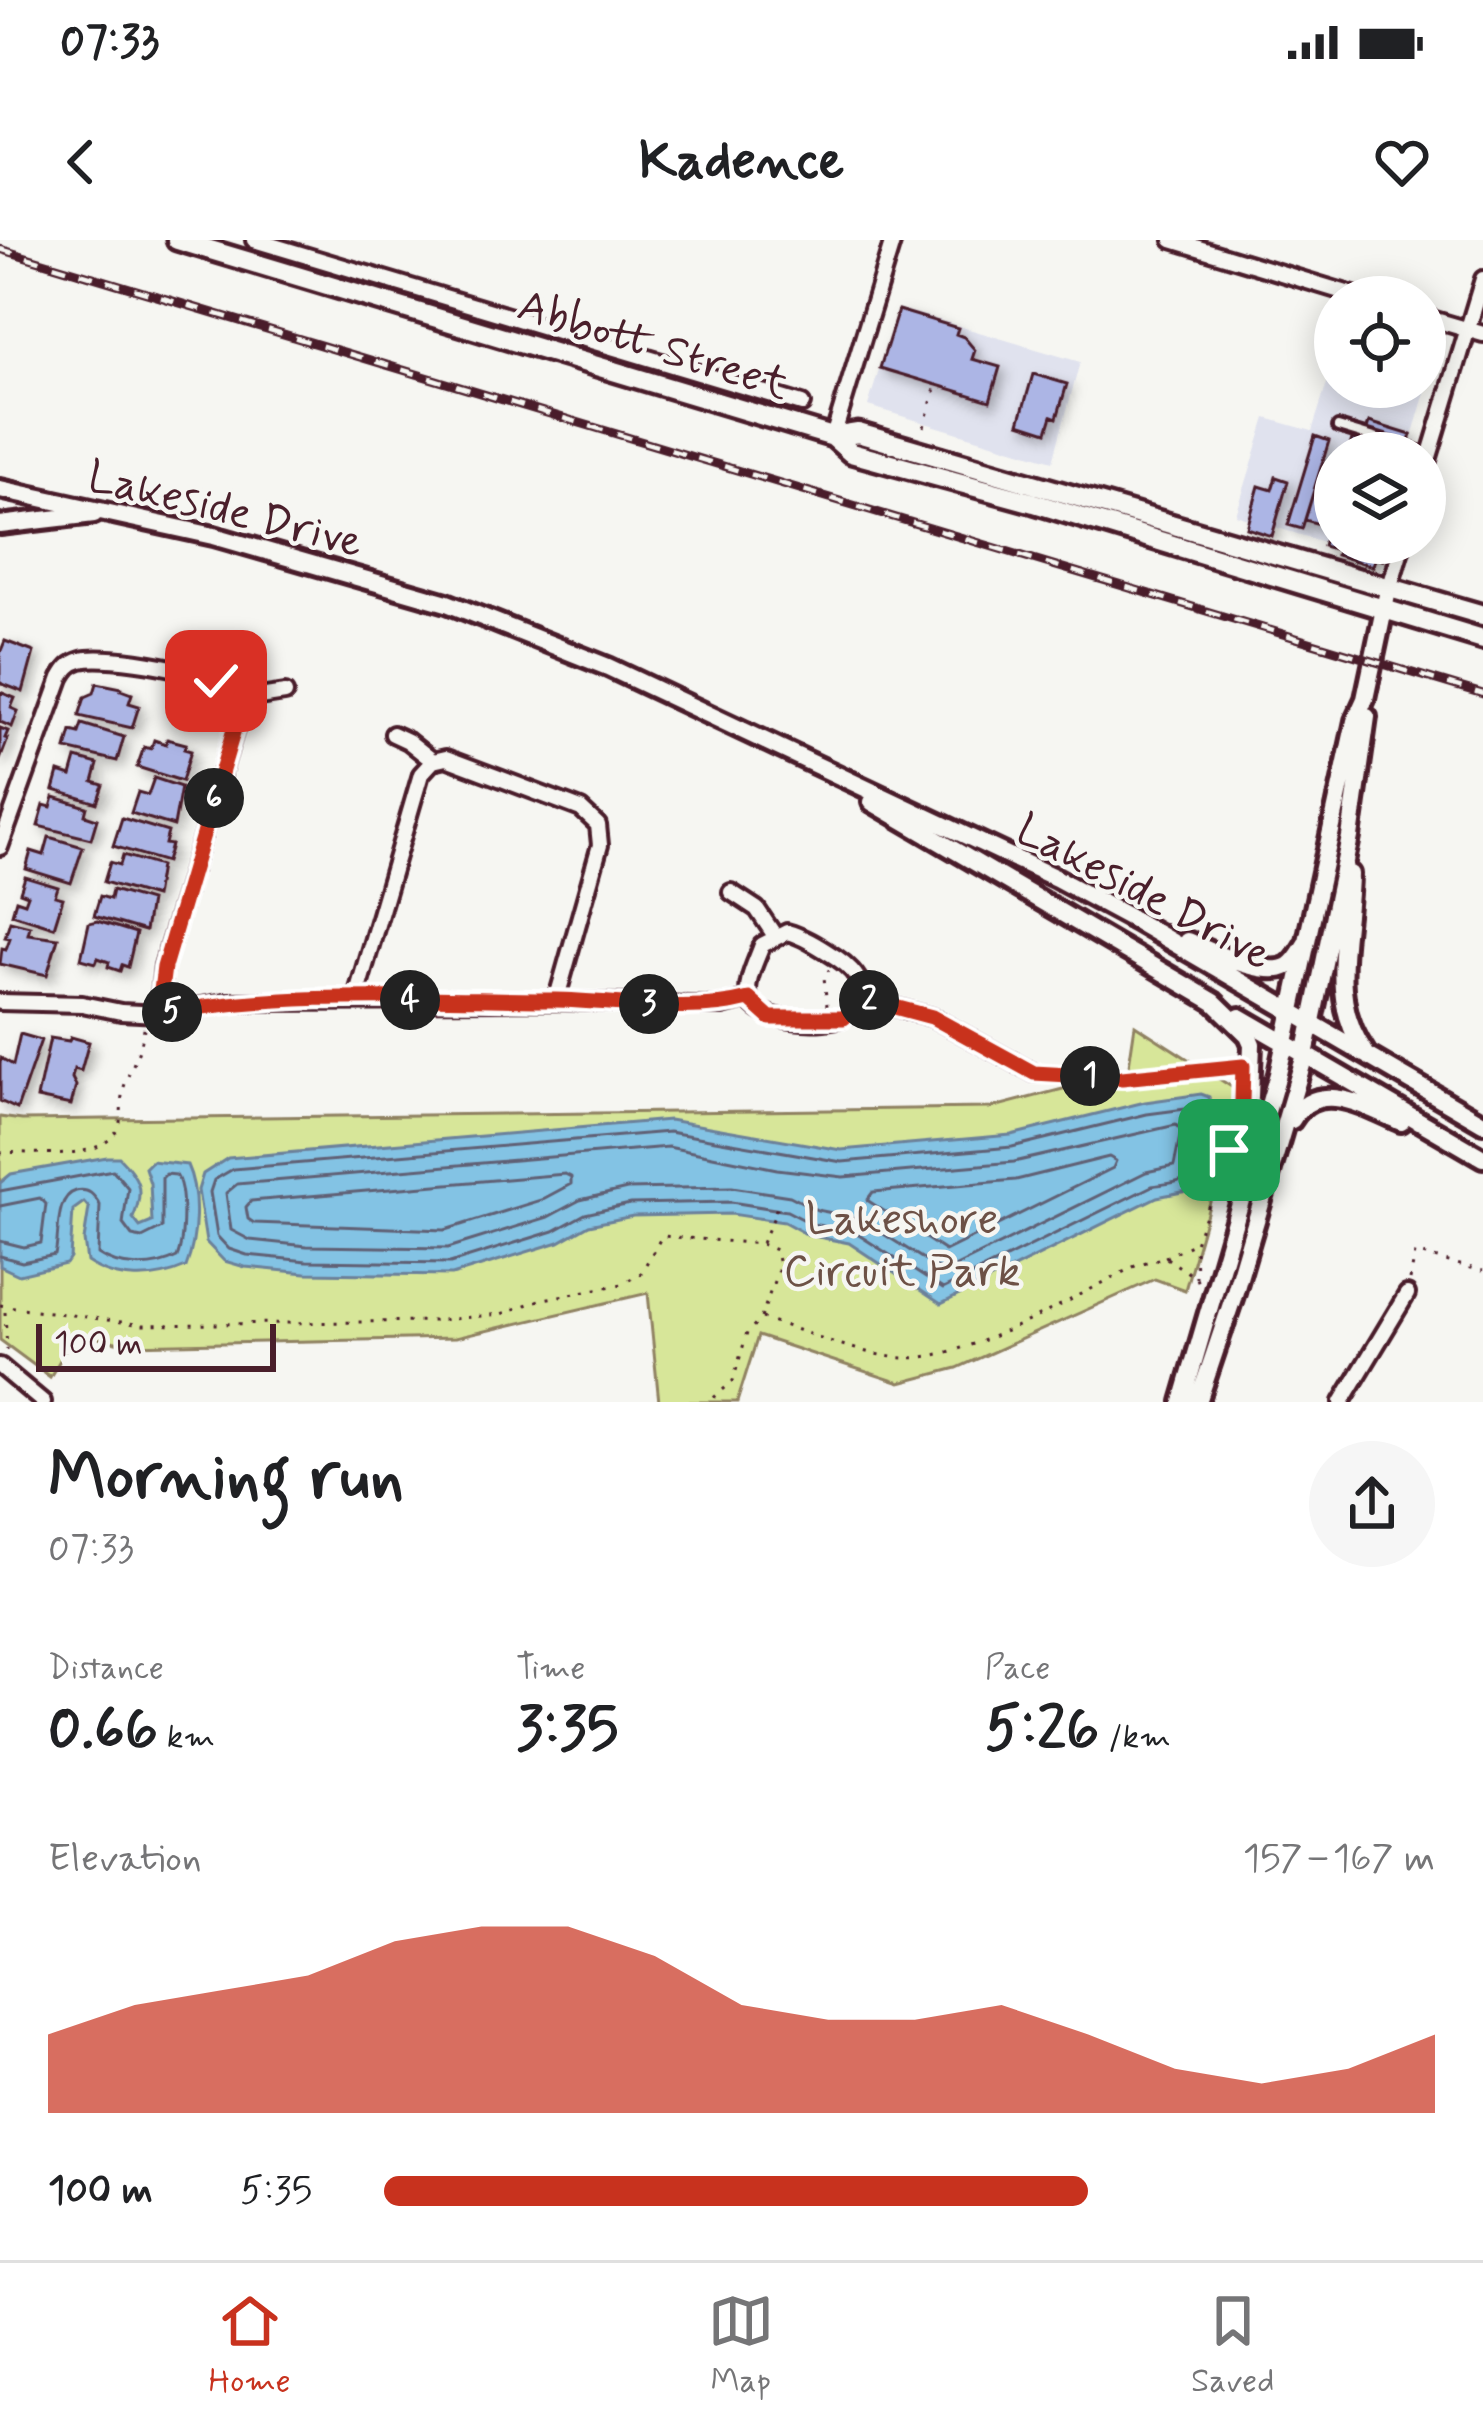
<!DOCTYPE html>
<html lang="en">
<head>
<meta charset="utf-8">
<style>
  :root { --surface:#fff; --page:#f6f6f6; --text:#202124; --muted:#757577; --line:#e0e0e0; --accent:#c8321e }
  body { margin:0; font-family:Mynerve,sans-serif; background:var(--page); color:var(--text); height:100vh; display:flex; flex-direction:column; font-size:45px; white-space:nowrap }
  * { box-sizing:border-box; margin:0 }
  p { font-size:39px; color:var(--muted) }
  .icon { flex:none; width:66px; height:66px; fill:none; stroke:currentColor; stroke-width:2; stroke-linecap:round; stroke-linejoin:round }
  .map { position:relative; height:1162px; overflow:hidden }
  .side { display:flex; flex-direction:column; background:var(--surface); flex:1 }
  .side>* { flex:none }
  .buttons { position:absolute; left:1314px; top:36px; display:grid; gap:24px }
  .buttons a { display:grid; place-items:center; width:132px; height:132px; border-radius:50%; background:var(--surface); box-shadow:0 6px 30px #0003; font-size:60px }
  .scale { position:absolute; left:36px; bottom:30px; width:240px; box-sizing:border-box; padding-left:12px; border:6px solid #4a1f2b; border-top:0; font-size:33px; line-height:42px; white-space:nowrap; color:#4a1f2b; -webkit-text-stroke:9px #f6f6f2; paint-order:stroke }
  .pin { position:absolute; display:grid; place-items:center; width:102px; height:102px; color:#fff; margin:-51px; border-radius:24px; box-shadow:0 6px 18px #0006 }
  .km { position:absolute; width:60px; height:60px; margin:-30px; border-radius:50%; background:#222; color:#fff; font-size:33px; line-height:60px; text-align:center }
  .round { display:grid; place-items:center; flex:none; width:126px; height:126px; border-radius:63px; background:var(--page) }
  .overview { display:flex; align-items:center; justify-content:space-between; height:204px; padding:0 48px }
  h1 { font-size:66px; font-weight:700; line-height:90px }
  .metrics { display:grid; grid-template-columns:repeat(3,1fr); gap:18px; height:204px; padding:12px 48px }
  .metrics div { display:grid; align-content:center }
  .metrics b { font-size:60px; font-weight:700 }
  .metrics small { font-size:33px; font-weight:400 }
  .metrics p { font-size:33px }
  .chart { height:336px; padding:24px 48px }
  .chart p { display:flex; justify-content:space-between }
  .chart svg { width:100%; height:216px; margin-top:12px; fill:var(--accent); opacity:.7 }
  ul { padding:0 48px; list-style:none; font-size:39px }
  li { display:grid; grid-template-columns:192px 144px 1fr; align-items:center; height:90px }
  li i { height:30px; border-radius:15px; background:var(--accent) }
  .status { display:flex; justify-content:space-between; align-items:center; height:84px; padding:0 60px; background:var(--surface); direction:ltr }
  .status svg { height:33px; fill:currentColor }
  header { display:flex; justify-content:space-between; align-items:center; height:156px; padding:0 48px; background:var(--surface); font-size:54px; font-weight:700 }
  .dock { display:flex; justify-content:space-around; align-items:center; height:168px; border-top:3px solid var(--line); background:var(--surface); font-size:33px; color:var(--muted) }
  .dock a { display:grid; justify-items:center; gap:6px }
  .dock .active { color:var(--accent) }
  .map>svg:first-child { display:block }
  .built { fill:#e0e2ee }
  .green { fill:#d7e699; stroke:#908262; stroke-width:3 }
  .water { fill:#83c3e4; stroke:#6c819a; stroke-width:3 }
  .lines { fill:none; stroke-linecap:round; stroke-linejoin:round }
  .shore { stroke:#616175; stroke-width:3 }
  .building { fill:#acb5e5; stroke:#4a1f2b; stroke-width:3; filter:url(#shadow) }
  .service-casing { stroke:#4a1f2b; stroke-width:16 }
  .minor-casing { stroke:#4a1f2b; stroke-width:22 }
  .tertiary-casing { stroke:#4a1f2b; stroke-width:26 }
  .secondary-casing { stroke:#4a1f2b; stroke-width:27 }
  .path { stroke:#4a1f2b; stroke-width:3; stroke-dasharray:3 9; stroke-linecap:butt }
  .service { stroke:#f6f6f2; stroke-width:8 }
  .minor { stroke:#f6f6f2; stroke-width:14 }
  .tertiary { stroke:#f6f6f2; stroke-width:16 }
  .secondary { stroke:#f6f6f2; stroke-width:18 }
  .rail-casing { stroke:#4a1f2b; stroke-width:9 }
  .rail { stroke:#f6f6f2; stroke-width:4.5; stroke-dasharray:14; stroke-linecap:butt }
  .route-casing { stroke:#fff; stroke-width:24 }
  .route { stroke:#c8321e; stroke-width:15 }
  .labels { text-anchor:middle; stroke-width:9; stroke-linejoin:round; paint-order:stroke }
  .street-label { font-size:45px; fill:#4a1f2b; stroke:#f6f6f2 }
  .park-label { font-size:45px; fill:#6d5146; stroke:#f6f6f2 }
</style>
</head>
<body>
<div class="status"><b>07:33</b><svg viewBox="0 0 49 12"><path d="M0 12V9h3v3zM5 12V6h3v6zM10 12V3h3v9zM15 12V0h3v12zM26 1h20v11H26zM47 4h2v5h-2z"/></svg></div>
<header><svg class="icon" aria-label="back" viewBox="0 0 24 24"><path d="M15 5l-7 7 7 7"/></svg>Kadence<svg class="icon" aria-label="heart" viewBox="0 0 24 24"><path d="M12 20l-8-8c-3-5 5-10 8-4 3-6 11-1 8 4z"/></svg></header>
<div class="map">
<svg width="1483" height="1162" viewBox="0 0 1483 1162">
  <defs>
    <filter id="shadow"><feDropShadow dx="5.5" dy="5.5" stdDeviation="6" flood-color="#0004"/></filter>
  </defs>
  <rect width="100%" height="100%" fill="#f6f6f2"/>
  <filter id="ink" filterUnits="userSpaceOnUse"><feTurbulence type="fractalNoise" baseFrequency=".00833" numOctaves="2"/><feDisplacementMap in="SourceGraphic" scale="24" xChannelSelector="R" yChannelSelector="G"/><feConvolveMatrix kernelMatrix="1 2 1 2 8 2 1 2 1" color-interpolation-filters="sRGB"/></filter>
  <g filter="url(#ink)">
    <path class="built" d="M 898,68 L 1080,122 L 1053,221 L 868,166 Z
      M 1425,102 L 1439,106 L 1407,213 L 1335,213 L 1335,303 L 1380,303 L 1375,318 L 1236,275 L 1266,178 L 1312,191 L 1335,118 L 1335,147 L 1425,147 Z"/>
    <path class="green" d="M 1135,785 L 1241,853 L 1185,1050 L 1155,1039 L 957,1128 L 900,1143 L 758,1096 L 737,1162 L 659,1162 L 648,1053 L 455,1098 L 129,1105 L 76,1093 L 50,1137 L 0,1100 L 0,877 L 22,880 L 990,868 L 1128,832 Z"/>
    <path class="water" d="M 1201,854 L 1209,857 C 1216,882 1205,915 1200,940 L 1187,951 L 1157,957 L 941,1064 L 849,1003 L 808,995 L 784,982 L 731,974 L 633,976 L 589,985 L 559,1002 L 452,1035 L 306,1033 L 245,1027 L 224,1021 L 206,1002 L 198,950 L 203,934 L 228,918 L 669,880 L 841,910 L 1011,895 L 1145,862 Z
      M 107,917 L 119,917 C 139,937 145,950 133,978 L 140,987 L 152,982 L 150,943 L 145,928 L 152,921 L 187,925 C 200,953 197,999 186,1027 C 154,1041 117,1042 87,1022 L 84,1000 L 89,968 L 84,962 L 73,970 L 70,1018 L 66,1024 L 19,1035 L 0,1026 L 0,943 L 11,934 Z"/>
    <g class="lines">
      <path class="shore" d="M 1193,868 L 1199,873 C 1197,889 1198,932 1182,940 C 1174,944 1161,944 1152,946 L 943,1049 L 854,992 L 812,984 L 787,971 L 731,962 L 630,964 L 585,974 L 554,991 L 450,1023 L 307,1021 L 247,1015 L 229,1009 L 217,996 L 210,952 L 214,940 L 233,929 L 669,892 L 842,922 L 1012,907 L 1147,874 Z
        M 1176,885 L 1181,891 L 1174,926 L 1146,932 L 944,1032 L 858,978 L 817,970 L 790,956 L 732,947 L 627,949 L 580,960 L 548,977 L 448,1008 L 307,1006 L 250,1000 L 231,990 L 226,953 L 237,944 L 668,907 L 777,929 L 843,937 L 1014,922 Z
        M 1109,917 L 1116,921 L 1113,928 L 945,1011 L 867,960 L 873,952 L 1016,940 Z
        M 565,934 L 571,937 L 571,944 L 541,960 L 445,990 L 254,983 L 248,979 L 246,967 L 251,961 Z
        M 0,951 L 113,930 L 128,948 L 123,984 L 132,996 L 142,998 L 162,988 L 162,938 L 166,934 L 176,935 C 186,949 184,1000 177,1017 C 154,1029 119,1029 98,1014 L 100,965 C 94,955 89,948 76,951 C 54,957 60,997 55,1015 L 22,1022 L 0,1016
        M 0,966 L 40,958 L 46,964 L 41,1003 L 24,1007 L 0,1001"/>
    </g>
    <path class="building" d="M 898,70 L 958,88 L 956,94 L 964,97 L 975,110 L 972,119 L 1000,127 L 990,161 L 880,128 Z
      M 1033,134 L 1067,144 L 1057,178 L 1052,176 L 1047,192 L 1019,183 Z
      M 1369,182 L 1411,195 L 1405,213 L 1348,213 L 1352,199 L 1363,202 Z
      M 1315,196 L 1329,201 L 1302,289 L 1288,285 Z
      M 1276,237 L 1288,241 L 1272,296 L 1247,288 L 1259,246 L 1272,250 Z
      M 1315,247 L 1335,253 L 1326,286 L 1305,280 Z
      M 1335,256 L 1335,303 L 1388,303 L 1383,320 L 1375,318 L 1373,326 L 1336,315 L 1337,310 L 1323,306 Z
      M 5,401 L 34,412 L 23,452 L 0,443 L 0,413 Z
      M 97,443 L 122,448 L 121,450 L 132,454 L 129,463 L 139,466 L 132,488 L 79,476 L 85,457 L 94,453 Z
      M 0,452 L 15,458 L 11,468 L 18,471 L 12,487 L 0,482 Z
      M 82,484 L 124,497 L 117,521 L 66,509 L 71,491 L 79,493 Z
      M 0,488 L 8,491 L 5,498 L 8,499 L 0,520 Z
      M 167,499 L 186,504 L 184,509 L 191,511 L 182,541 L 137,527 L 144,507 L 151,509 L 154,500 L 166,504 Z
      M 76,518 L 98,524 L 93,542 L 103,545 L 97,563 L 54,550 L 59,532 L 71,536 Z
      M 154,538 L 181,547 L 174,586 L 131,573 L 138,552 L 148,555 Z
      M 54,557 L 87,567 L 85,575 L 97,579 L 91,599 L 38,586 L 44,565 L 51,567 Z
      M 122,578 L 168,592 L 165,604 L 171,605 L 166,622 L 113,606 Z
      M 49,597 L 83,607 L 71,643 L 26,629 L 31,611 L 44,615 Z
      M 123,615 L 160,626 L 155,657 L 104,642 L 110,622 L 120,625 Z
      M 25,637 L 58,647 L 55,656 L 63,658 L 54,687 L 12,674 L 16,660 L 25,663 L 28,655 L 20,652 Z
      M 112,650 L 150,661 L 145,691 L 94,676 L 100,656 L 110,659 Z
      M 10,681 L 30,686 L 28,694 L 58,698 L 47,735 L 0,724 L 2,708 L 6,709 L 10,698 L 5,697 Z
      M 97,681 L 136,693 L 128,727 L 122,725 L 120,731 L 108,727 L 109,722 L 98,718 L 96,723 L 81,719 L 89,683 Z
      M 20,794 L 41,800 L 17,869 L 0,861 L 0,823 L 1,818 L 13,825 Z
      M 71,797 L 89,802 L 81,831 L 74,829 L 72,838 L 76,846 L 71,865 L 37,858 L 50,798 L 69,801 Z"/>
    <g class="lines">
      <defs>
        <path id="service" d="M 1338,187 L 1428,214"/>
        <path id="minor" d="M 254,0 L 802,164
          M 1172,0 L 1360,57
          M 1425,77 L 1483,94
          M 833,197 L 893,0
          M 1425,230 L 1483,39
          M 1390,346 L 1403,303
          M 240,460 L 285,453
          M 393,494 L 408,501 L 433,521
          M 0,607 L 61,438 C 66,429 70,423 81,420 C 106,413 219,432 235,452 C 242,461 240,470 238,479 L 163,726 L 158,774
          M 731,652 L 757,669 L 775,696
          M 787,692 C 805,697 821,708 837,718 C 857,731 879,760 846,776 C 826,786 761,783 750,760 C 743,745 757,720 762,705 Z
          M 861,758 L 932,777 L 1034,833
          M 355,760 L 421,534 L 433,521 L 446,518 L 581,569 L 598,585 L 600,605 L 556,761
          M 0,762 L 82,764 L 121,772 L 158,774 L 224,762 L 556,761 L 722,766 L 749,759
          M 0,1126 L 43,1162
          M 1342,1162 L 1407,1054"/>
        <path id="tertiary" d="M 0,249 L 214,296 L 447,363 L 608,427 L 1056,638 L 1136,681 L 1483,883
          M 0,285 L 94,274
          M 872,562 L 1214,762 L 1248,795 L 1252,804 L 1248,907
          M 1350,634 C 1349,695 1326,757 1365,812
          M 1187,701 C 1210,710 1265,739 1288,726 C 1296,721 1301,711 1306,703
          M 1240,777 L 1483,918
          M 1292,880 C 1317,837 1366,867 1401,882
          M 1182,1162 L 1278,834 L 1355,481 L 1365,459 L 1387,355
          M 1198,1162 L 1234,1055 L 1305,815 L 1350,597 L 1367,477"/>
        <path id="secondary" d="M 177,0 L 833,197 L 851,213 L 1034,263 L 1483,399
          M 833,197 L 858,193 L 1483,375"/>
      </defs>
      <use href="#service" class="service-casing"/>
      <use href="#minor" class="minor-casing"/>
      <use href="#tertiary" class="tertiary-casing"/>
      <use href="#secondary" class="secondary-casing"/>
      <path class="path" d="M 924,187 L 936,145
        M 827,766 L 824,737 L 829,730
        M 1048,834 L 1122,838 L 1236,826
        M 0,913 C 32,910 100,925 118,888 C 123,877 120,862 123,850 C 130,827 142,812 144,787
        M 762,1003 L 777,970 L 773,969
        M 1165,1017 L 1193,1004
        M 1196,1038 L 1195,1003 L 1230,905
        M 1410,1040 L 1415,1013 L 1483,1031
        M 0,1065 L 143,1085 L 432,1081 L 501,1074 L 539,1060 L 622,1044 L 641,1033 L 662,996 L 761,1004 L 776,1010 L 779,1027 L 761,1078 L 747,1093 L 733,1141 L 709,1162
        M 5,1072 L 7,1110
        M 762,1078 C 801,1090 868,1118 906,1118 C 974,1118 1077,1055 1139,1024 L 1165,1017 L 1196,1038 L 1199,1047"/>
      <use href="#service" class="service"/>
      <use href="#minor" class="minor"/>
      <use href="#tertiary" class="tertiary"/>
      <use href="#secondary" class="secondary"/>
      <defs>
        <path id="rail" d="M 0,9 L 1483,454"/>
      </defs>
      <use href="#rail" class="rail-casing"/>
      <use href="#rail" class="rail"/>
    </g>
  </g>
  <g class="lines" filter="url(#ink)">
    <defs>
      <path id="route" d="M 216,441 L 235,451 L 240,469 L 164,727 L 158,774 C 287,750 424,759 555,760 C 618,761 688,775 749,759 L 770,778 L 844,778 L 861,758 L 932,777 L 1034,833 L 1122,838 L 1243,826 L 1242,861 L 1229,910"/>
    </defs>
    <use href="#route" class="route-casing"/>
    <use href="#route" class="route"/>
  </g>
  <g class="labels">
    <g class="street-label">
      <text transform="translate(654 103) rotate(17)" y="16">Abbott Street</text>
      <text transform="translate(226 267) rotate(14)" y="16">Lakeside Drive</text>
      <text transform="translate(1145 650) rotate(28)" y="16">Lakeside Drive</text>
    </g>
    <g class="park-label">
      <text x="902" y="993">Lakeshore<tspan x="902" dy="52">Circuit Park</tspan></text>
    </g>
  </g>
</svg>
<div class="buttons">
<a><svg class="icon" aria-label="locate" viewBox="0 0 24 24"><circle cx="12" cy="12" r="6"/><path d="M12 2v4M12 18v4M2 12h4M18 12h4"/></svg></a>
<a><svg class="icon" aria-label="layers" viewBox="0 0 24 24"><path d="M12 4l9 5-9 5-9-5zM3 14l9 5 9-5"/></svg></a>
</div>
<div class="scale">100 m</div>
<div class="pin" style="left:1229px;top:910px;background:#1e9e55"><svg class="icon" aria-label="arrive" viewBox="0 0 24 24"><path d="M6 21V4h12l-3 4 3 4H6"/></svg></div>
<div class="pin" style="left:216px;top:441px;background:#d93025"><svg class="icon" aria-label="check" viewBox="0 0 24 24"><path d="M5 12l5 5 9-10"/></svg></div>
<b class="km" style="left:1090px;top:836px">1</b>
<b class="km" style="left:869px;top:760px">2</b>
<b class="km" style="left:649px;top:764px">3</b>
<b class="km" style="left:410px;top:760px">4</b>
<b class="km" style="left:172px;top:772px">5</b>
<b class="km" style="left:214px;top:558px">6</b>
</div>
<section class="side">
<div class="overview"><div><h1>Morning run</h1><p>07:33</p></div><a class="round"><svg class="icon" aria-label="share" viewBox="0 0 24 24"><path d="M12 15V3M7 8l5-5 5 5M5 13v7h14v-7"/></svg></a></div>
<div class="metrics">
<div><p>Distance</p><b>0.66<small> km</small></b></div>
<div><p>Time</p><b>3:35</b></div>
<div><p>Pace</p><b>5:26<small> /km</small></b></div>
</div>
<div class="chart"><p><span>Elevation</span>157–167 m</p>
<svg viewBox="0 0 160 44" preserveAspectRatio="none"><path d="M0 44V28L10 22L20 19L30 16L40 9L50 6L60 6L70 12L80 22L90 25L100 25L110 22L120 28L130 35L140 38L150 35L160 28V44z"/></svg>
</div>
<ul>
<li><b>100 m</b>5:35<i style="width:67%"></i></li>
</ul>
</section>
<nav class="dock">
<a class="active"><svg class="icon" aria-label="home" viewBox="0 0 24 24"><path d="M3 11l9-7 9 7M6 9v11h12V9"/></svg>Home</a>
<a><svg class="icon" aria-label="map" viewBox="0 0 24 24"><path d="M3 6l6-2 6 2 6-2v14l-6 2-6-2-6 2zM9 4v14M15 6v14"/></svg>Map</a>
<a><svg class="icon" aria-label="saved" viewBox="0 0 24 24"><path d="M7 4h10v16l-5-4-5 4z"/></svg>Saved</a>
</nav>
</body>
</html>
